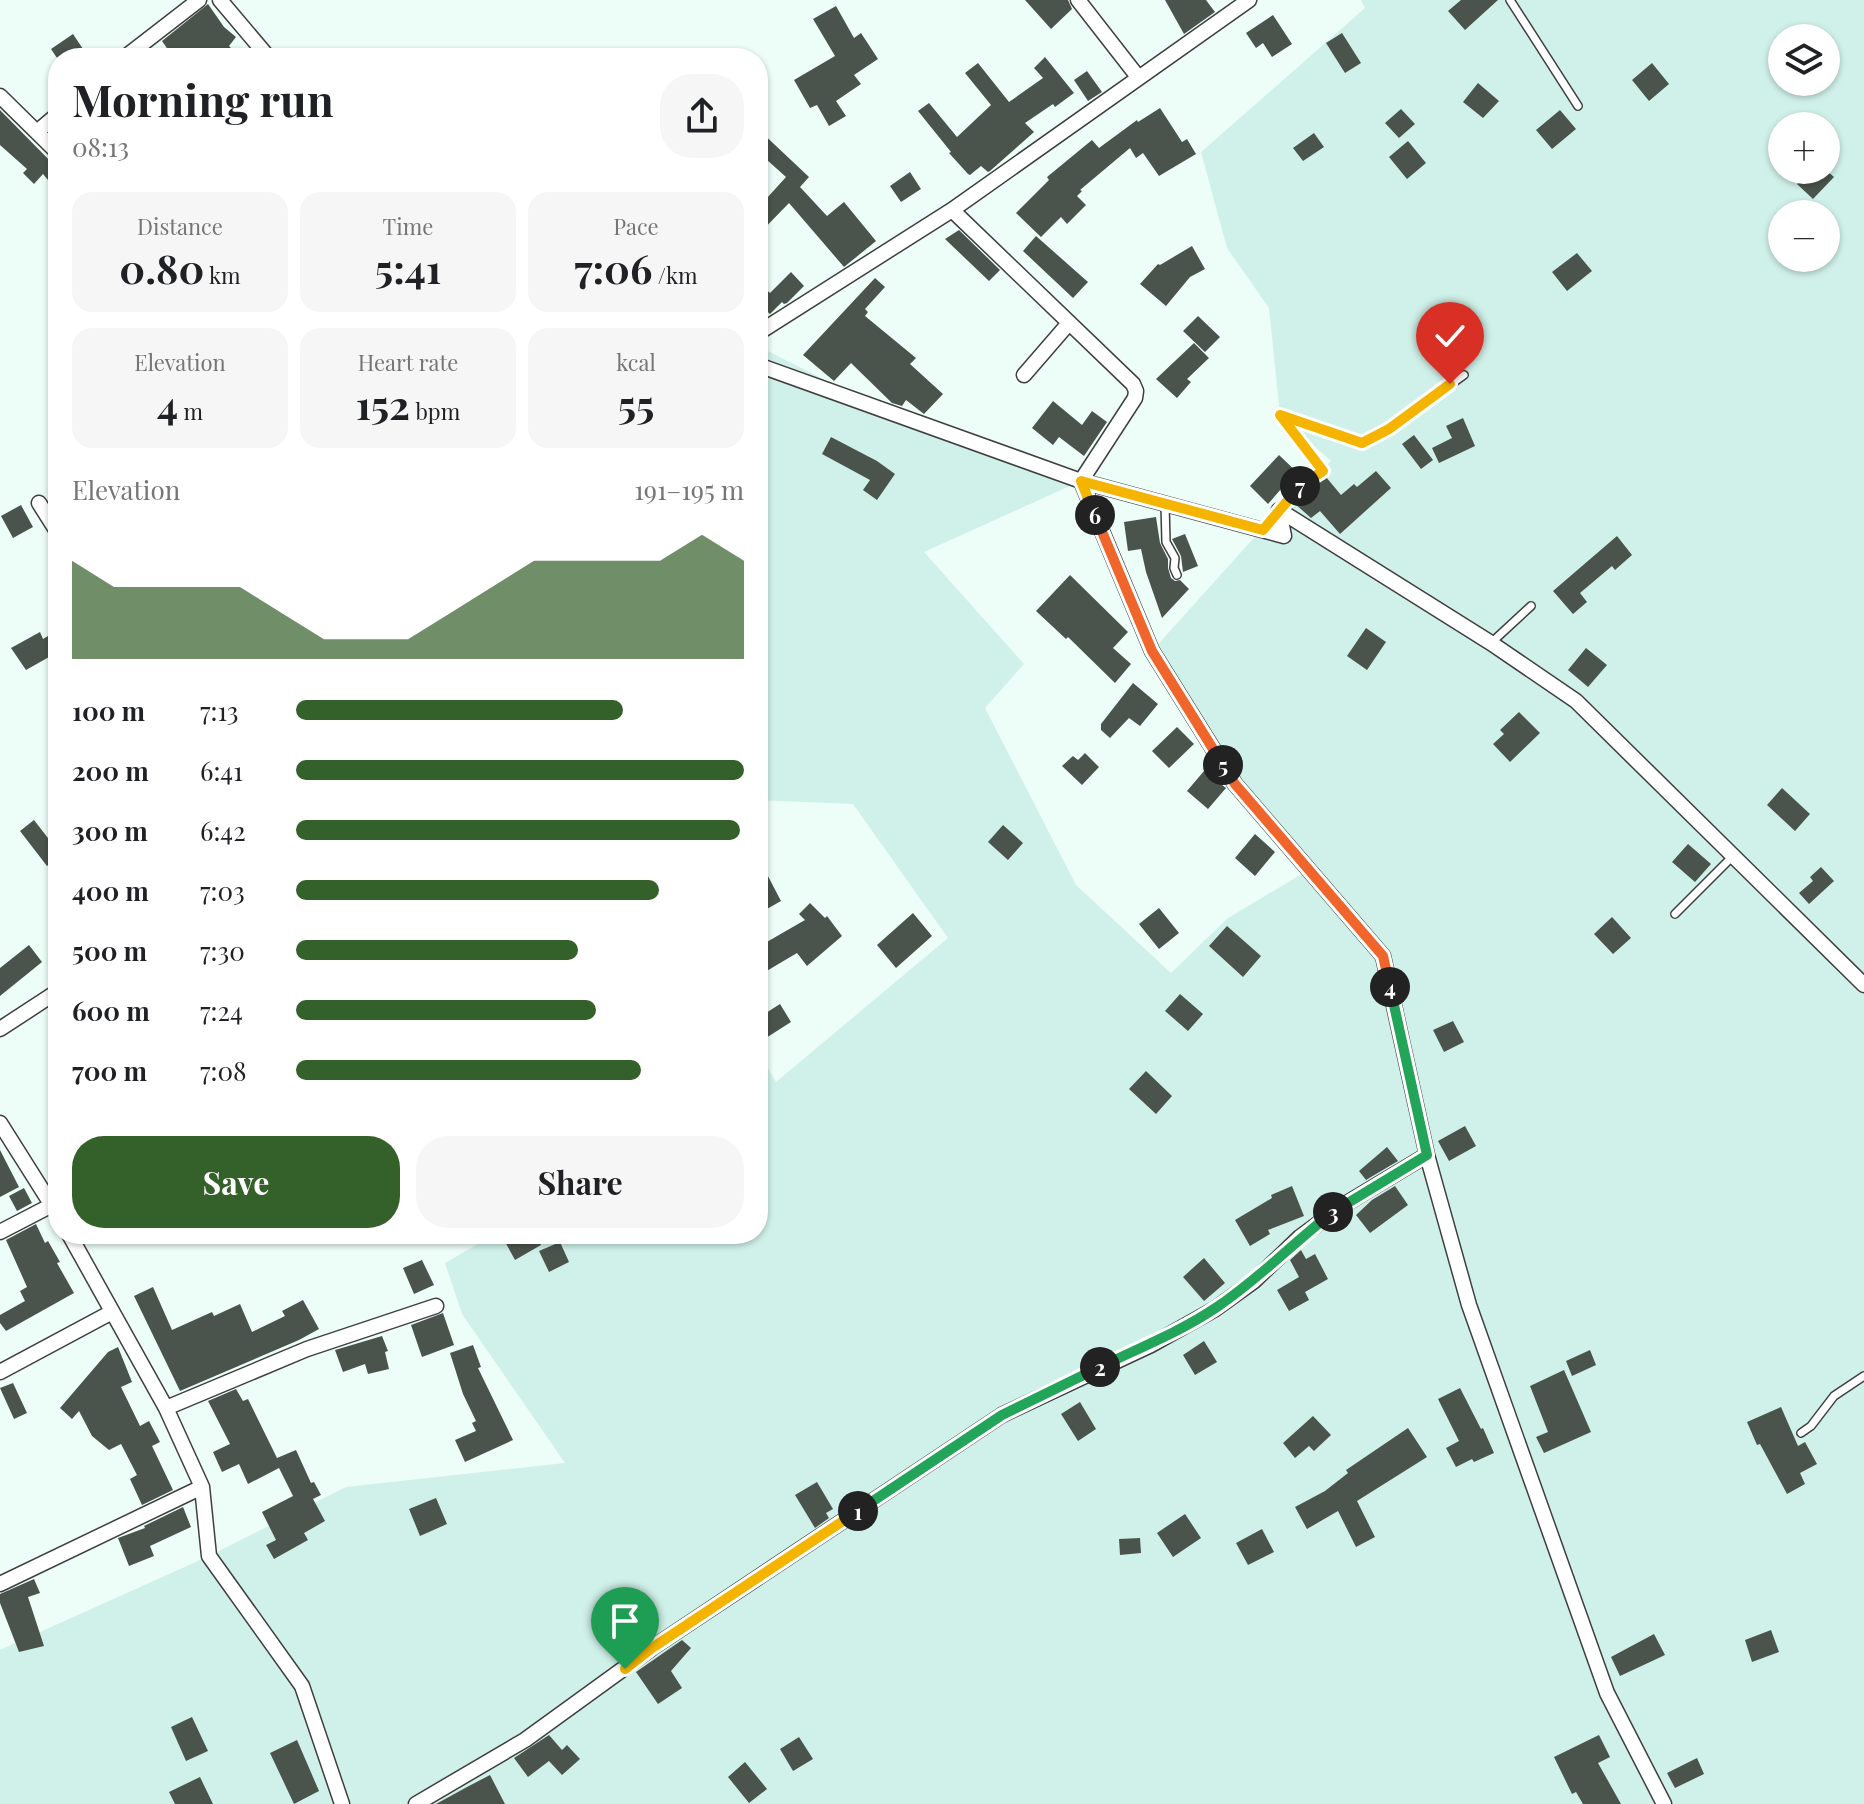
<!DOCTYPE html>
<html lang="en">
<head>
<meta charset="utf-8">
<style>
  :root { --surface:#fff; --page:#f6f6f6; --text:#202124; --muted:#757577; --accent:#34602a }
  body { margin:0; font-family:"Playfair Display",serif; background:var(--page); color:var(--text); height:100vh; display:flex; flex-direction:column; font-size:30px; white-space:nowrap }
  * { box-sizing:border-box; margin:0 }
  p { font-size:26px; color:var(--muted) }
  .icon { flex:none; width:44px; height:44px; fill:none; stroke:currentColor; stroke-width:2; stroke-linecap:round; stroke-linejoin:round }
  .map { position:relative; flex:1; overflow:hidden }
  .side { position:absolute; left:48px; top:48px; width:720px; height:1196px; display:flex; flex-direction:column; background:var(--surface); border-radius:32px; box-shadow:0 2px 6px #0004 }
  .side>* { flex:none }
  .controls { position:absolute; left:1768px; top:24px; display:grid; gap:16px }
  .controls a { display:grid; place-items:center; width:72px; height:72px; border-radius:50%; background:var(--surface); box-shadow:0 2px 6px #0004; font-size:40px }
  .pin { position:absolute; display:grid; place-items:center; width:68px; height:68px; color:#fff; margin:-82px -34px; border-radius:50% 50% 50% 0; rotate:-45deg; box-shadow:0 0 8px #0007 }
  .pin .icon { rotate:45deg }
  .km { position:absolute; width:40px; height:40px; margin:-20px; border-radius:50%; background:#222; color:#fff; font-size:22px; line-height:40px; text-align:center }
  .round { display:grid; place-items:center; flex:none; width:84px; height:84px; border-radius:32px; background:var(--page) }
  .headline { display:flex; align-items:center; justify-content:space-between; height:136px; padding:0 24px }
  h1 { font-size:44px; font-weight:700; line-height:60px }
  .figures { display:grid; grid-template-columns:repeat(3,1fr); gap:12px; height:136px; padding:8px 24px }
  .figures div { display:grid; align-content:center; border-radius:20px; background:var(--page); text-align:center }
  .figures b { font-size:40px; font-weight:700 }
  .figures small { font-size:22px; font-weight:400 }
  .figures p { font-size:22px }
  .chart { height:224px; padding:16px 24px }
  .chart p { display:flex; justify-content:space-between }
  .chart svg { width:100%; height:144px; margin-top:8px; fill:var(--accent); opacity:.7 }
  .button { display:flex; gap:16px; margin-top:auto; padding:16px 24px }
  .button a { flex:1; height:92px; border-radius:32px; background:var(--accent); color:#fff; font-size:32px; font-weight:700; line-height:92px; text-align:center }
  .button a+a { background:var(--page); color:var(--text) }
  ul { padding:0 24px; list-style:none; font-size:26px }
  li { display:grid; grid-template-columns:128px 96px 1fr; align-items:center; height:60px }
  li i { height:20px; border-radius:10px; background:var(--accent) }
  .map>svg:first-child { display:block }
  .farmland { fill:#d0f1e9; fill-rule:evenodd }
  .building { fill:#4a544c }
  .lines { fill:none; stroke-linecap:round; stroke-linejoin:round }
  .service-casing { stroke:#3f3f3f; stroke-width:10 }
  .minor-casing { stroke:#3f3f3f; stroke-width:17 }
  .service { stroke:#fff; stroke-width:7 }
  .minor { stroke:#fff; stroke-width:14 }
  .split-1-casing { stroke:#fff; stroke-width:16 }
  .split-2-casing { stroke:#fff; stroke-width:16 }
  .split-3-casing { stroke:#fff; stroke-width:16 }
  .split-4-casing { stroke:#fff; stroke-width:16 }
  .split-5-casing { stroke:#fff; stroke-width:16 }
  .split-6-casing { stroke:#fff; stroke-width:16 }
  .split-7-casing { stroke:#fff; stroke-width:16 }
  .split-8-casing { stroke:#fff; stroke-width:16 }
  .split-1 { stroke:#f5b400; stroke-width:10 }
  .split-2 { stroke:#22a559; stroke-width:10 }
  .split-3 { stroke:#22a559; stroke-width:10 }
  .split-4 { stroke:#22a559; stroke-width:10 }
  .split-5 { stroke:#f0652b; stroke-width:10 }
  .split-6 { stroke:#f0652b; stroke-width:10 }
  .split-7 { stroke:#f5b400; stroke-width:10 }
  .split-8 { stroke:#f5b400; stroke-width:10 }
</style>
</head>
<body>
<div class="map">
<svg width="1864" height="1804" viewBox="0 0 1864 1804">
  <rect width="100%" height="100%" fill="#edfdf8"/>
  <path class="farmland" d="M 1361,0 L 1864,0 L 1864,1804 L 0,1804 L 0,1650 L 209,1556 L 346,1487 L 565,1463 L 462,1314 L 445,1263 L 495,1234 L 758,1234 L 758,1051 L 776,1082 L 948,938 L 853,804 L 758,800 L 758,346 L 886,411 L 1081,481 L 924,552 L 1024,664 L 985,708 L 1076,885 L 1171,973 L 1228,918 L 1310,869 L 1235,784 L 1152,651 L 1279,510 L 1331,461 L 1280,415 L 1269,308 L 1227,248 L 1201,152 L 1365,8 ZM 1782,38 L 1826,38 L 1826,82 L 1782,82 ZM 1782,126 L 1826,126 L 1826,170 L 1782,170 ZM 1782,214 L 1826,214 L 1826,258 L 1782,258 Z"/>
  <path class="building" d="M 1025,0 L 1068,0 L 1072,9 L 1051,29 Z
    M 1165,0 L 1206,0 L 1215,12 L 1184,34 Z
    M 1461,0 L 1498,0 L 1465,30 L 1448,11 Z
    M 208,4 L 224,27 L 236,37 L 229,46 L 241,58 L 189,58 L 180,48 L 171,54 L 162,41 Z
    M 836,6 L 854,38 L 861,33 L 878,59 L 854,75 L 861,84 L 836,101 L 846,116 L 829,126 L 817,105 L 810,108 L 794,80 L 835,56 L 813,19 Z
    M 1273,15 L 1292,44 L 1272,57 L 1263,43 L 1256,48 L 1246,33 Z
    M 1342,33 L 1361,63 L 1345,73 L 1326,43 Z
    M 73,34 L 89,58 L 57,58 L 51,49 Z
    M 1045,57 L 1074,93 L 1055,107 L 1053,104 L 1025,123 L 1034,132 L 990,171 L 988,172 L 981,166 L 970,175 L 968,174 L 949,153 L 951,152 L 918,111 L 929,103 L 957,137 L 991,105 L 965,73 L 978,63 L 1009,102 L 1043,78 L 1034,68 Z
    M 1652,63 L 1669,84 L 1649,101 L 1632,80 Z
    M 1087,71 L 1102,92 L 1088,101 L 1074,80 Z
    M 1478,83 L 1499,101 L 1483,118 L 1463,102 Z
    M 1160,108 L 1182,142 L 1187,139 L 1196,154 L 1159,176 L 1143,153 L 1136,158 L 1130,148 L 1080,190 L 1082,191 L 1077,196 L 1086,205 L 1067,224 L 1061,217 L 1041,237 L 1016,213 L 1049,180 L 1047,177 L 1092,140 L 1099,148 L 1137,120 L 1138,122 Z
    M 1401,109 L 1415,124 L 1399,138 L 1385,123 Z
    M 0,110 L 58,169 L 58,192 L 43,174 L 34,184 L 23,173 L 27,169 L 0,145 Z
    M 1560,110 L 1576,129 L 1552,149 L 1536,130 Z
    M 758,129 L 809,177 L 800,187 L 827,216 L 844,202 L 876,241 L 844,267 L 789,203 L 758,235 L 758,208 L 786,177 L 758,152 Z
    M 1314,133 L 1324,147 L 1303,161 L 1293,148 Z
    M 1408,141 L 1426,163 L 1407,179 L 1389,157 Z
    M 1810,170 L 1826,170 L 1834,177 L 1813,199 L 1797,184 Z
    M 910,172 L 921,189 L 901,202 L 890,186 Z
    M 959,230 L 1000,270 L 989,281 L 945,239 Z
    M 1036,236 L 1088,282 L 1073,298 L 1023,251 Z
    M 1192,246 L 1205,269 L 1190,277 L 1166,306 L 1140,284 L 1158,264 L 1160,265 Z
    M 1577,253 L 1592,271 L 1567,291 L 1552,272 Z
    M 791,272 L 804,286 L 787,303 L 784,304 L 782,302 L 770,314 L 758,303 L 758,282 L 770,293 Z
    M 875,278 L 885,287 L 865,309 L 868,312 L 865,316 L 916,358 L 910,364 L 943,394 L 924,414 L 906,400 L 902,406 L 892,403 L 851,363 L 834,381 L 803,355 Z
    M 1198,316 L 1220,337 L 1205,352 L 1183,331 Z
    M 1194,343 L 1209,358 L 1187,379 L 1191,382 L 1177,398 L 1156,379 Z
    M 1053,401 L 1082,425 L 1092,411 L 1107,422 L 1084,456 L 1059,437 L 1053,445 L 1032,428 Z
    M 1463,418 L 1475,446 L 1439,463 L 1432,448 L 1452,438 L 1446,426 Z
    M 1414,435 L 1433,460 L 1421,469 L 1402,444 Z
    M 831,437 L 877,461 L 895,474 L 877,500 L 863,490 L 870,480 L 822,454 Z
    M 1279,455 L 1301,476 L 1285,493 L 1281,489 L 1268,504 L 1250,486 Z
    M 1376,471 L 1391,488 L 1340,534 L 1320,511 L 1311,518 L 1294,503 L 1307,487 L 1326,477 L 1341,495 L 1354,484 L 1357,487 Z
    M 21,505 L 33,527 L 13,538 L 1,516 Z
    M 1156,517 L 1160,543 L 1168,559 L 1168,568 L 1171,578 L 1175,581 L 1180,580 L 1189,589 L 1162,618 L 1146,572 L 1141,549 L 1128,551 L 1124,522 Z
    M 1185,534 L 1198,566 L 1183,572 L 1181,556 L 1172,539 Z
    M 1617,536 L 1632,555 L 1615,570 L 1612,566 L 1580,593 L 1587,602 L 1573,614 L 1553,591 Z
    M 1070,575 L 1128,632 L 1113,648 L 1131,664 L 1115,683 L 1068,637 L 1066,639 L 1036,611 Z
    M 1366,628 L 1386,642 L 1367,670 L 1347,656 Z
    M 58,630 L 58,652 L 26,670 L 11,648 L 40,632 L 43,639 Z
    M 1586,648 L 1607,665 L 1588,687 L 1568,670 Z
    M 1133,683 L 1158,704 L 1140,726 L 1129,718 L 1110,738 L 1101,730 L 1101,724 Z
    M 1519,712 L 1540,733 L 1510,762 L 1493,744 L 1504,734 L 1500,730 Z
    M 1177,727 L 1194,744 L 1169,768 L 1152,751 Z
    M 1085,753 L 1099,767 L 1082,785 L 1062,766 L 1073,756 L 1078,760 Z
    M 1204,771 L 1226,788 L 1208,809 L 1187,791 Z
    M 1782,788 L 1810,814 L 1795,831 L 1767,805 Z
    M 34,820 L 58,851 L 58,858 L 47,866 L 20,831 Z
    M 1003,825 L 1023,843 L 1008,860 L 988,842 Z
    M 1255,834 L 1275,852 L 1255,876 L 1235,858 Z
    M 1688,844 L 1711,864 L 1695,882 L 1672,862 Z
    M 758,857 L 781,901 L 758,914 Z
    M 1821,867 L 1834,881 L 1809,904 L 1799,893 L 1813,881 L 1810,877 Z
    M 810,903 L 825,918 L 827,916 L 842,936 L 807,966 L 797,953 L 758,976 L 758,947 L 805,920 L 799,914 Z
    M 1159,908 L 1179,933 L 1159,949 L 1139,924 Z
    M 913,913 L 932,936 L 896,968 L 877,945 Z
    M 1612,917 L 1631,938 L 1613,954 L 1594,934 Z
    M 1227,926 L 1261,956 L 1243,977 L 1209,946 Z
    M 29,945 L 42,962 L 0,996 L 0,968 Z
    M 1180,994 L 1203,1014 L 1188,1031 L 1165,1011 Z
    M 780,1004 L 791,1022 L 758,1043 L 758,1018 Z
    M 1453,1021 L 1464,1042 L 1444,1052 L 1433,1030 Z
    M 1146,1071 L 1172,1096 L 1156,1114 L 1129,1089 Z
    M 1465,1126 L 1476,1146 L 1449,1161 L 1438,1141 Z
    M 1387,1147 L 1398,1161 L 1366,1180 L 1359,1171 Z
    M 0,1150 L 19,1187 L 0,1197 Z
    M 1292,1186 L 1304,1216 L 1268,1230 L 1270,1234 L 1250,1246 L 1235,1220 L 1272,1198 L 1271,1195 Z
    M 1395,1186 L 1408,1205 L 1370,1233 L 1356,1215 L 1372,1200 Z
    M 24,1188 L 32,1203 L 17,1211 L 9,1196 Z
    M 36,1224 L 45,1243 L 48,1241 L 60,1262 L 57,1263 L 74,1293 L 6,1331 L 0,1323 L 0,1315 L 25,1301 L 20,1291 L 27,1287 L 6,1240 Z
    M 510,1234 L 535,1234 L 541,1245 L 515,1260 L 503,1238 Z
    M 560,1242 L 569,1262 L 549,1272 L 539,1251 Z
    M 1301,1250 L 1306,1259 L 1315,1254 L 1328,1279 L 1305,1292 L 1309,1300 L 1289,1311 L 1277,1290 L 1299,1277 L 1290,1260 Z
    M 1204,1258 L 1225,1283 L 1204,1301 L 1183,1277 Z
    M 422,1260 L 434,1285 L 414,1294 L 403,1268 Z
    M 153,1287 L 172,1330 L 212,1312 L 214,1316 L 240,1304 L 252,1332 L 285,1316 L 282,1311 L 303,1300 L 319,1329 L 299,1340 L 180,1391 L 134,1296 Z
    M 443,1313 L 454,1345 L 422,1357 L 411,1325 Z
    M 382,1336 L 388,1351 L 385,1352 L 389,1369 L 368,1374 L 365,1364 L 343,1372 L 335,1350 Z
    M 1204,1341 L 1217,1362 L 1195,1375 L 1183,1355 Z
    M 473,1345 L 481,1367 L 478,1368 L 513,1440 L 465,1462 L 455,1440 L 476,1431 L 472,1423 L 476,1421 L 463,1394 L 450,1353 Z
    M 118,1347 L 132,1382 L 121,1387 L 140,1426 L 149,1421 L 160,1442 L 152,1446 L 173,1490 L 142,1505 L 130,1479 L 137,1475 L 121,1444 L 109,1450 L 92,1436 L 79,1411 L 72,1419 L 60,1408 L 108,1352 Z
    M 1590,1350 L 1596,1365 L 1572,1376 L 1566,1361 Z
    M 1564,1370 L 1591,1432 L 1544,1453 L 1536,1437 L 1548,1432 L 1530,1386 Z
    M 13,1383 L 27,1413 L 14,1419 L 0,1388 Z
    M 1460,1388 L 1481,1429 L 1483,1428 L 1494,1453 L 1474,1462 L 1472,1459 L 1456,1467 L 1446,1448 L 1459,1441 L 1438,1399 Z
    M 236,1389 L 243,1401 L 248,1399 L 277,1458 L 296,1450 L 311,1483 L 314,1482 L 321,1495 L 313,1499 L 325,1521 L 304,1533 L 308,1540 L 274,1559 L 266,1545 L 276,1540 L 262,1512 L 293,1496 L 279,1468 L 248,1484 L 239,1464 L 222,1472 L 213,1452 L 230,1444 L 208,1401 Z
    M 1080,1402 L 1096,1429 L 1078,1441 L 1061,1414 Z
    M 1781,1407 L 1798,1446 L 1805,1442 L 1817,1464 L 1800,1473 L 1805,1484 L 1787,1494 L 1760,1444 L 1757,1445 L 1747,1422 Z
    M 1313,1416 L 1331,1435 L 1314,1451 L 1309,1446 L 1295,1458 L 1283,1443 Z
    M 1408,1428 L 1427,1457 L 1357,1501 L 1375,1537 L 1356,1547 L 1338,1511 L 1307,1529 L 1295,1507 L 1325,1491 L 1348,1473 L 1346,1470 Z
    M 817,1482 L 833,1509 L 826,1513 L 829,1518 L 815,1528 L 795,1495 Z
    M 436,1498 L 447,1524 L 420,1536 L 409,1509 Z
    M 183,1507 L 191,1527 L 150,1546 L 154,1556 L 129,1566 L 118,1538 L 145,1528 L 144,1526 Z
    M 1185,1514 L 1201,1538 L 1173,1557 L 1157,1533 Z
    M 1262,1529 L 1274,1552 L 1248,1565 L 1236,1543 Z
    M 1140,1538 L 1141,1553 L 1120,1555 L 1119,1539 Z
    M 34,1579 L 40,1593 L 28,1597 L 44,1646 L 19,1652 L 0,1603 L 0,1594 Z
    M 1771,1630 L 1779,1652 L 1752,1662 L 1745,1640 Z
    M 1654,1634 L 1665,1655 L 1620,1676 L 1611,1657 Z
    M 682,1640 L 691,1648 L 671,1671 L 682,1688 L 658,1704 L 636,1672 Z
    M 192,1717 L 208,1751 L 186,1761 L 171,1727 Z
    M 549,1735 L 562,1750 L 567,1745 L 580,1759 L 562,1775 L 549,1761 L 528,1777 L 514,1758 Z
    M 1599,1735 L 1610,1757 L 1598,1763 L 1621,1804 L 1583,1804 L 1576,1792 L 1572,1794 L 1554,1757 Z
    M 799,1737 L 813,1759 L 793,1771 L 780,1749 Z
    M 297,1740 L 319,1791 L 294,1804 L 270,1753 Z
    M 1697,1758 L 1704,1774 L 1675,1788 L 1667,1773 Z
    M 745,1762 L 767,1789 L 749,1803 L 728,1777 Z
    M 490,1775 L 505,1804 L 436,1804 L 467,1787 Z
    M 200,1777 L 213,1804 L 175,1804 L 169,1792 Z"/>
  <g class="lines">
    <defs>
      <path id="service" d="M 1510,0 L 1578,106
        M 1165,504 L 1166,542 L 1175,558 L 1174,568 L 1177,575
        M 1263,530 L 1303,482 L 1323,471 L 1280,415 L 1362,443 L 1389,429 L 1464,375
        M 1491,643 L 1531,606
        M 1675,914 L 1733,856
        M 1801,1433 L 1811,1426 L 1834,1396 L 1864,1376"/>
      <path id="minor" d="M 220,0 L 269,58
        M 1078,0 L 1138,77
        M 124,58 L 199,0
        M 0,96 L 58,153
        M 38,131 L 58,114
        M 952,210 L 1133,384 L 1136,391 L 1135,398 L 1081,481 L 1152,651 L 1235,784 L 1383,956 L 1427,1155 L 1469,1305 L 1607,1693 L 1664,1804
        M 758,333 L 952,210 L 1249,0
        M 758,365 L 1081,481 L 1284,536 L 1279,510 L 1491,643 L 1576,701 L 1864,985
        M 1024,375 L 1069,323
        M 39,503 L 58,533
        M 0,1029 L 58,991
        M 0,1123 L 58,1215
        M 0,1232 L 52,1205
        M 69,1234 L 166,1408 L 202,1487 L 209,1556 L 302,1686 L 342,1804
        M 0,1372 L 112,1312
        M 166,1408 L 307,1349 L 436,1306
        M 0,1584 L 202,1487
        M 416,1804 L 525,1740 L 652,1648 L 1002,1415 L 1151,1345 L 1215,1309 L 1254,1281 L 1300,1237 L 1342,1206 L 1427,1155"/>
    </defs>
    <use href="#service" class="service-casing"/>
    <use href="#minor" class="minor-casing"/>
    <use href="#service" class="service"/>
    <use href="#minor" class="minor"/>
  </g>
  <g class="lines">
    <defs>
      <path id="split-1" d="M 625,1669 L 652,1648 L 858,1511"/>
      <path id="split-2" d="M 858,1511 L 1002,1415 L 1100,1367"/>
      <path id="split-3" d="M 1100,1367 C 1139,1348 1180,1332 1217,1307 C 1259,1279 1293,1243 1333,1212"/>
      <path id="split-4" d="M 1333,1212 L 1427,1155 L 1390,987"/>
      <path id="split-5" d="M 1223,765 L 1235,784 L 1383,956 L 1390,987"/>
      <path id="split-6" d="M 1095,515 L 1152,651 L 1223,765"/>
      <path id="split-7" d="M 1095,515 L 1081,481 L 1263,530 L 1300,486"/>
      <path id="split-8" d="M 1300,486 L 1323,471 L 1280,415 L 1362,443 L 1389,429 L 1450,384"/>
    </defs>
    <use href="#split-1" class="split-1-casing"/>
    <use href="#split-2" class="split-2-casing"/>
    <use href="#split-3" class="split-3-casing"/>
    <use href="#split-4" class="split-4-casing"/>
    <use href="#split-5" class="split-5-casing"/>
    <use href="#split-6" class="split-6-casing"/>
    <use href="#split-7" class="split-7-casing"/>
    <use href="#split-8" class="split-8-casing"/>
    <use href="#split-1" class="split-1"/>
    <use href="#split-2" class="split-2"/>
    <use href="#split-3" class="split-3"/>
    <use href="#split-4" class="split-4"/>
    <use href="#split-5" class="split-5"/>
    <use href="#split-6" class="split-6"/>
    <use href="#split-7" class="split-7"/>
    <use href="#split-8" class="split-8"/>
  </g>
</svg>
<div class="controls">
<a><svg class="icon" aria-label="layers" viewBox="0 0 24 24"><path d="M12 4l9 5-9 5-9-5zM3 14l9 5 9-5"/></svg></a>
<a>+</a>
<a>−</a>
</div>
<div class="pin" style="left:625px;top:1669px;background:#1e9e55"><svg class="icon" aria-label="arrive" viewBox="0 0 24 24"><path d="M6 21V4h12l-3 4 3 4H6"/></svg></div>
<div class="pin" style="left:1450px;top:384px;background:#d93025"><svg class="icon" aria-label="check" viewBox="0 0 24 24"><path d="M5 12l5 5 9-10"/></svg></div>
<b class="km" style="left:858px;top:1511px">1</b>
<b class="km" style="left:1100px;top:1367px">2</b>
<b class="km" style="left:1333px;top:1212px">3</b>
<b class="km" style="left:1390px;top:987px">4</b>
<b class="km" style="left:1223px;top:765px">5</b>
<b class="km" style="left:1095px;top:515px">6</b>
<b class="km" style="left:1300px;top:486px">7</b>
<section class="side">
<div class="headline"><div><h1>Morning run</h1><p>08:13</p></div><a class="round"><svg class="icon" aria-label="share" viewBox="0 0 24 24"><path d="M12 15V3M7 8l5-5 5 5M5 13v7h14v-7"/></svg></a></div>
<div class="figures">
<div><p>Distance</p><b>0.80<small> km</small></b></div>
<div><p>Time</p><b>5:41</b></div>
<div><p>Pace</p><b>7:06<small> /km</small></b></div>
</div>
<div class="figures">
<div><p>Elevation</p><b>4<small> m</small></b></div>
<div><p>Heart rate</p><b>152<small> bpm</small></b></div>
<div><p>kcal</p><b>55</b></div>
</div>
<div class="chart"><p><span>Elevation</span>191–195 m</p>
<svg viewBox="0 0 160 44" preserveAspectRatio="none"><path d="M0 44V14L10 22L20 22L30 22L40 22L50 30L60 38L70 38L80 38L90 30L100 22L110 14L120 14L130 14L140 14L150 6L160 14V44z"/></svg>
</div>
<ul>
<li><b>100 m</b>7:13<i style="width:73%"></i></li>
<li><b>200 m</b>6:41<i style="width:100%"></i></li>
<li><b>300 m</b>6:42<i style="width:99%"></i></li>
<li><b>400 m</b>7:03<i style="width:81%"></i></li>
<li><b>500 m</b>7:30<i style="width:63%"></i></li>
<li><b>600 m</b>7:24<i style="width:67%"></i></li>
<li><b>700 m</b>7:08<i style="width:77%"></i></li>
</ul>
<div class="button"><a>Save</a><a>Share</a></div>
</section>
</div>
</body>
</html>
